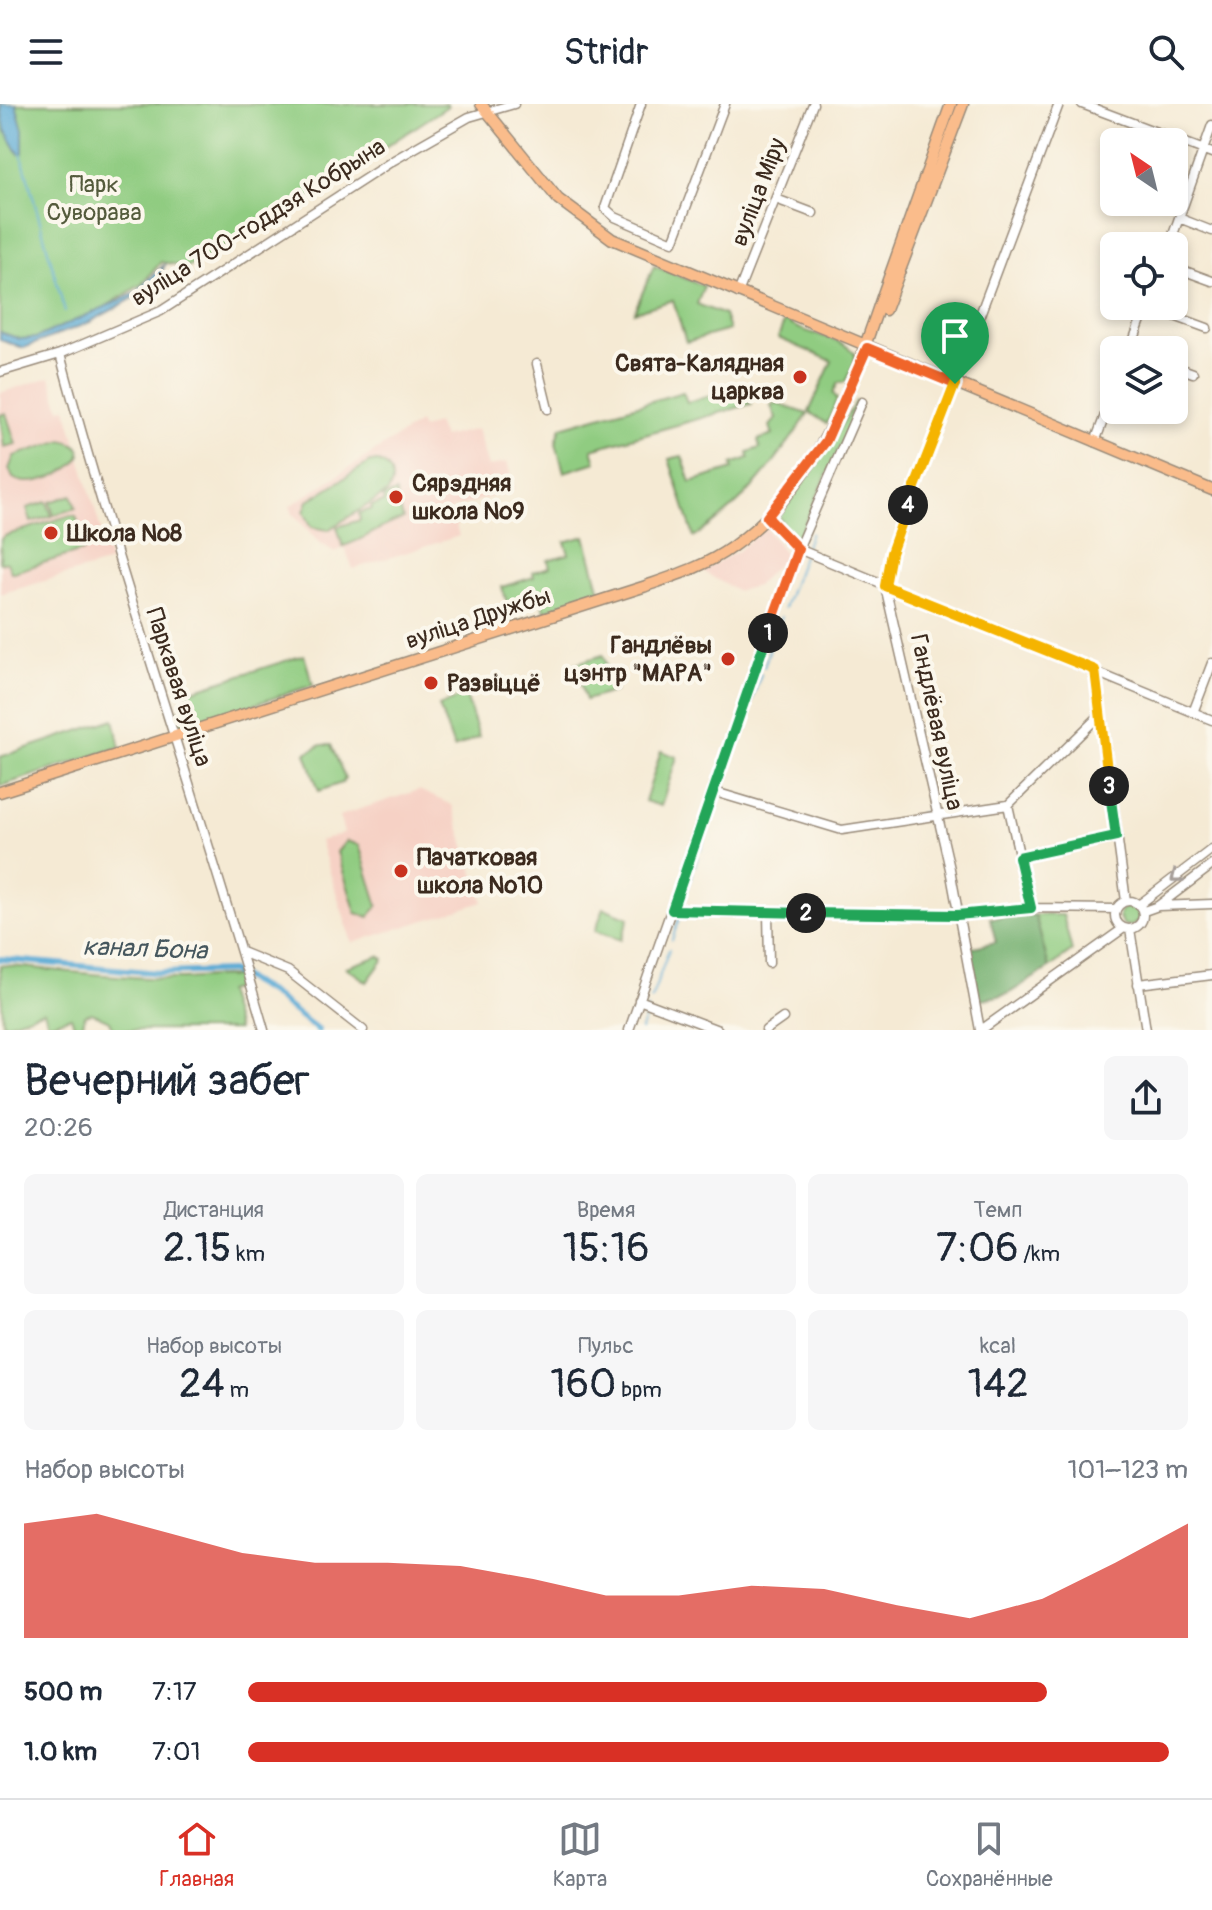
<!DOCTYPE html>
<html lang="ru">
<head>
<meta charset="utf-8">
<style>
  :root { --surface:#fff; --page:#f6f6f7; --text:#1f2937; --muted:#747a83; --line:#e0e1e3; --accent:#d93025 }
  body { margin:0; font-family:Pangolin,sans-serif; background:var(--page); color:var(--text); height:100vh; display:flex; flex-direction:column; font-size:30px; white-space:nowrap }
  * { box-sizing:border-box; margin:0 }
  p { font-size:26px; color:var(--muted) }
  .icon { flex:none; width:44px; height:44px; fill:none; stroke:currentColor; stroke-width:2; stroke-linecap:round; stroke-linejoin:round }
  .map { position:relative; height:926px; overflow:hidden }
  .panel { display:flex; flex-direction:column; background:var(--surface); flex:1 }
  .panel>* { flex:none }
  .needle { width:52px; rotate:325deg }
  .buttons { position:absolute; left:1100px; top:24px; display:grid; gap:16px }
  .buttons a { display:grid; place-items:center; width:88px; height:88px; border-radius:12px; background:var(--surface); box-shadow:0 4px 12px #0003; font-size:40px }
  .pin { position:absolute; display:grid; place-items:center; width:68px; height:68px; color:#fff; margin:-82px -34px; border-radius:50% 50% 50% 0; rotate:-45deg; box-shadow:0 0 8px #0007 }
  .pin .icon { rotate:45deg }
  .km { position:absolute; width:40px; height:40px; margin:-20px; border-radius:50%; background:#222; color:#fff; font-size:22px; line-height:40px; text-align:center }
  .round { display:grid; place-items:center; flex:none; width:84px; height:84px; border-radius:12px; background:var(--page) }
  .head { display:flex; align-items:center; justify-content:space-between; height:136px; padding:0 24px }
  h1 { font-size:44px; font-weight:600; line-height:60px }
  .figures { display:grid; grid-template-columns:repeat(3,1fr); gap:12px; height:136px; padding:8px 24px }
  .figures div { display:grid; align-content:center; border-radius:12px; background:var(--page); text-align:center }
  .figures b { font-size:40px; font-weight:600 }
  .figures small { font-size:22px; font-weight:400 }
  .figures p { font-size:22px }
  .chart { height:224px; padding:16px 24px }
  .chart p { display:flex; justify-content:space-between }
  .chart svg { width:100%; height:144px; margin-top:8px; fill:var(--accent); opacity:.7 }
  ul { padding:0 24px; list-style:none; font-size:26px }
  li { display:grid; grid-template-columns:128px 96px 1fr; align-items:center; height:60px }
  li i { height:20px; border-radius:10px; background:var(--accent) }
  header { display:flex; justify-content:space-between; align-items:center; height:104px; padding:0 24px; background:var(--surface); font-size:36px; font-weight:600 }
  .tabs { display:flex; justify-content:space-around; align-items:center; height:112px; border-top:2px solid var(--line); background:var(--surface); font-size:22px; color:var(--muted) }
  .tabs a { display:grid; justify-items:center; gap:4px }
  .tabs .active { color:var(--accent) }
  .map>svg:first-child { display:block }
  .built { fill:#f6d1c5 }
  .green { fill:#90cc81; stroke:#667b50; stroke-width:2 }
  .forest { fill:#74b06f; stroke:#586d46; stroke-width:2 }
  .water { fill:#5babd5; stroke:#4b6a7a; stroke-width:2 }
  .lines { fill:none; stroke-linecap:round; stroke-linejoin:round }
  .stream { stroke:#5babd5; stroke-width:2 }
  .canal { stroke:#5babd5; stroke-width:6 }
  .minor-casing { stroke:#988a79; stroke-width:11 }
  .major-casing { stroke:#988a79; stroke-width:13 }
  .minor { stroke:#fff; stroke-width:8 }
  .major { stroke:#fabc8b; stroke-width:10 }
  .oneway { stroke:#a79f9a }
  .split-1-casing { stroke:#fff; stroke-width:16 }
  .split-2-casing { stroke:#fff; stroke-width:16 }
  .split-3-casing { stroke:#fff; stroke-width:16 }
  .split-4-casing { stroke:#fff; stroke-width:16 }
  .split-5-casing { stroke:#fff; stroke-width:16 }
  .split-1 { stroke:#f0652b; stroke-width:10 }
  .split-2 { stroke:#22a559; stroke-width:10 }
  .split-3 { stroke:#22a559; stroke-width:10 }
  .split-4 { stroke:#f5b400; stroke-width:10 }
  .split-5 { stroke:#f5b400; stroke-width:10 }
  .poi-dot { fill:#c8321e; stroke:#fbf7ec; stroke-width:3 }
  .labels { text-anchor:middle; stroke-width:8; stroke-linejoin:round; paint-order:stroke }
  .park-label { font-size:24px; fill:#545b3c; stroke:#fbf7ec }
  .street-label { font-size:24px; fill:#3b2a1e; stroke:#fbf7ec }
  .poi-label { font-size:24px; font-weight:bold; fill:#3b2a1e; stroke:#fbf7ec; text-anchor:start }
  .water-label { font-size:26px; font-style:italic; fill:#46575e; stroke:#fbf7ec }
</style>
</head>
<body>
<header><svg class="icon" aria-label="menu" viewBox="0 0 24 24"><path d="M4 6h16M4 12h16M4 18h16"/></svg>Stridr<svg class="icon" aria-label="search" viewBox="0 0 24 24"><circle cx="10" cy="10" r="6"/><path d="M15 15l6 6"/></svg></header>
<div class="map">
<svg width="1212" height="926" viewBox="0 0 1212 926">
  <rect width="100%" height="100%" fill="#fbf7ec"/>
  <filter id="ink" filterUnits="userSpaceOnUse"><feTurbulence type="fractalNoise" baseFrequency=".0125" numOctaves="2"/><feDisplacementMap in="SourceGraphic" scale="16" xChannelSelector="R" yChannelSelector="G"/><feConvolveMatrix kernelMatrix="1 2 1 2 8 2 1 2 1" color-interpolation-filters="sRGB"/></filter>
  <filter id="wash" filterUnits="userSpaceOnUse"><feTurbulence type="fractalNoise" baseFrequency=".006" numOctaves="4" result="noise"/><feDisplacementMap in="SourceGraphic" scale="32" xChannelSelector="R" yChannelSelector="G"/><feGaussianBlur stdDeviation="1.8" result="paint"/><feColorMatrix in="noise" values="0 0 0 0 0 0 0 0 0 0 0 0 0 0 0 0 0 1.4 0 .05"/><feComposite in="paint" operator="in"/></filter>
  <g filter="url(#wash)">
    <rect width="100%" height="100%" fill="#f5ead4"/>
    <path class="built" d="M 50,273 L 60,305 L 66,304 L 110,458 L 0,490 L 0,289 Z
      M 419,319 L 422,325 L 437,319 L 443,333 L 477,325 L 488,363 L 507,358 L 515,385 L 451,405 L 459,432 L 353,465 L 345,444 L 334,448 L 318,437 L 293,410 L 290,402 Z
      M 765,423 L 786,451 L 756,482 L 737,487 L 702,467 L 738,447 Z
      M 419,686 L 452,701 L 483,798 L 352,839 L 320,737 L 344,729 L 339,712 Z"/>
    <path class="green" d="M 0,0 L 447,0 L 448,2 L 306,95 L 189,163 L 161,158 L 142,180 L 103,204 L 36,234 L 20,235 L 0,228 Z
      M 654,162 L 704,182 L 697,200 L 724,211 L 729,226 L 686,238 L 673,196 L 634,208 Z
      M 785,216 C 805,233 838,229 855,250 L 854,261 L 845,278 L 838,279 L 833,289 L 837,295 L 827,320 L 809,308 L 832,257 L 778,234 Z
      M 746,282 L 743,292 L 751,300 L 592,345 L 596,358 L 564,368 L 556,339 L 561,323 L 683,288 L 687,298 Z
      M 856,297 L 860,299 L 798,434 L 791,436 L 778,410 L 816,362 Z
      M 775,299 L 808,310 C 776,358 742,403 694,433 L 669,355 L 682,352 L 691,378 L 733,365 L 732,360 L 749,354 L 748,348 L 760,344 L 758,336 L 773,331 L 770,322 L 776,315 L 771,301 Z
      M 6,309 L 16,340 L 4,343 L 0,311 Z
      M 63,336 C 114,348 37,391 13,374 L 9,365 L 14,352 Z
      M 370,358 C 388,356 398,372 388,388 L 328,426 L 312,423 L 304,408 L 308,397 Z
      M 396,389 L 403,415 C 379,422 369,434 343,442 L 337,423 L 360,416 L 359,409 L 372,405 L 371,402 L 384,398 L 383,393 Z
      M 72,391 L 76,404 L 54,411 L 50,398 Z
      M 47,398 L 52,412 L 31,418 L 27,404 Z
      M 71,411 L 76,412 L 86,444 L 82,447 L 14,468 L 11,468 L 7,458 L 0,459 L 1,435 L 4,432 Z
      M 585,432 L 600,488 L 545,507 L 540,490 L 507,499 L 502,483 L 534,473 L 533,468 L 550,463 L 548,456 L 569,450 L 565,438 Z
      M 304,551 L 313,581 L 182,624 L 174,620 L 169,609 L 191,602 L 187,588 Z
      M 603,551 L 615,587 L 586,596 L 574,560 Z
      M 463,592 L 467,595 L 479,633 L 454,644 L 439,602 Z
      M 114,615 L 120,643 L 0,682 L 0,653 Z
      M 321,641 L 331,641 L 345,674 L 342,679 L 319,687 L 306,649 Z
      M 661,647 L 677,653 L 661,702 L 645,697 Z
      M 346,737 L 359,741 L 378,802 L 369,813 L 356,809 L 337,748 Z
      M1119 812a10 10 0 1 1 20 0a10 10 0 1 1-20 0Z
      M 604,804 L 629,814 L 621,836 L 595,827 Z
      M 1035,811 L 1063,811 L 1072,847 L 1049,864 Z
      M 379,852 L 384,855 L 367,878 L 346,863 Z
      M 0,861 C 58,866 117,874 176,875 C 193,876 225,869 238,874 L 240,883 L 226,887 L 237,926 L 114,926 L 110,917 L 92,909 L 85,911 L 82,926 L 76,926 L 71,913 L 48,920 L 44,907 L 3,921 Z"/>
    <path class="forest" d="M 1035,811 L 1049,864 L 1008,890 L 979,896 L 969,844 L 996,838 L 990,814 Z"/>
    <path class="water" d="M 0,0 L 16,0 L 23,26 L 23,49 L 19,50 L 5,26 Z
      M 165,160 L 157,181 L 90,218 L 24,244 L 0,236 L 0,228 L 20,235 L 36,234 L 136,189 Z"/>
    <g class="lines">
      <path class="stream" d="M 21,49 L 65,208
        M 805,444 L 811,429
        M 784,504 L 803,452
        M 773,535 L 781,513
        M 764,563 L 770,543
        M 910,609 L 915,631
        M 746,613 L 761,570
        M 738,638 L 741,630
        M 920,653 L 922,666
        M 722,684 L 734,647
        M 919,710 L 931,706 L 924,673
        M 711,714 L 718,694
        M 701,747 L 708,722
        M 695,762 L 698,753
        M 684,795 L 693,768
        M 672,836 L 680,811
        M 651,896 L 669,845
        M 641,926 L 648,904"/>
      <path class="canal" d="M 0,855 L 160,869 L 231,867 L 269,888 L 318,926"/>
    </g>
  </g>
  <g filter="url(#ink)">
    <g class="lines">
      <defs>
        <path id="minor" d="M 641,0 L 605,104 L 615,113 L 673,138 L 725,0
          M 1082,0 L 1212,49
          M 776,95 L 813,109
          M 1179,114 L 1212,127
          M 1169,142 L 1212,21
          M 1174,163 L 1212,177
          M 738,189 L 813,0
          M 1147,202 L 1207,224
          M 1130,246 L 1146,202
          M 60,250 C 121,478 199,700 264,926
          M 537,260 L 548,305
          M 1174,262 L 1193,269
          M 0,268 L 60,250 L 161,207 L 394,56 L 469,13 L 514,0
          M 1095,338 L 1114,287
          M 767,413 L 796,444 L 1212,616
          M 1095,566 L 1126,797
          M 1194,606 L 1212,559
          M 715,688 L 842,726 L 1008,701 L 1100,611
          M 1008,701 L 1031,804
          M 1019,753 L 1116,732
          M1115 811a14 14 0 1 1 28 0a14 14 0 1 1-28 0Z
          M 1140,800 L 1212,745
          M 1158,802 L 1212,800
          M 672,806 L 957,811 L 1031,804 L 1116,805
          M 1144,807 L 1158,802 L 1212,761
          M 768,808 L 769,859
          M 1130,825 L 1146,926
          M 244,849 L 288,867 L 363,926
          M 1138,880 L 1212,871
          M 639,896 L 718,926
          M 629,926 L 798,445 L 862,298
          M 766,926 L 783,914
          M 980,926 L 950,765 L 885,482 L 891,449 L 909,400 L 1059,0
          M 981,926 L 1124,824"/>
        <path id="major" d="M 481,0 L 558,95 L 612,135 L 1212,386
          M 885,206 L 963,0
          M 0,688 L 643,483 C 674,472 706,462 732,443 C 818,382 851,284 883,190 C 906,127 928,63 951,0"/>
      </defs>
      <use href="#minor" class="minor-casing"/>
      <use href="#major" class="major-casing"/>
      <use href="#minor" class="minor"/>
      <use href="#major" class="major"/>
    </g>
    <defs><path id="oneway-chevron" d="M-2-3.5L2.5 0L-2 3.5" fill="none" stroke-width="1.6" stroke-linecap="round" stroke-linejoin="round" transform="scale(2)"/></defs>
    <use class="oneway" href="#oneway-chevron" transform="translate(1176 773) rotate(142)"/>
  </g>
  <g class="lines" filter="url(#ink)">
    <defs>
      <path id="split-1" d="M 768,529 L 798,445 L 767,413 L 826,337 L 867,244 L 955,280"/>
      <path id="split-2" d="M 768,529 L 672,806 L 806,809"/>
      <path id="split-3" d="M 806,809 L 957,811 L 1031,804 L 1019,753 L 1116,732 L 1109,682"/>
      <path id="split-4" d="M 908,401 L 891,449 L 885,482 L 1095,566 L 1109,682"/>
      <path id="split-5" d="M 908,401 L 955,280"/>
    </defs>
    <use href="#split-1" class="split-1-casing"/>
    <use href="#split-2" class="split-2-casing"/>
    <use href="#split-3" class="split-3-casing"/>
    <use href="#split-4" class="split-4-casing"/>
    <use href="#split-5" class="split-5-casing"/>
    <use href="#split-1" class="split-1"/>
    <use href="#split-2" class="split-2"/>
    <use href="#split-3" class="split-3"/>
    <use href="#split-4" class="split-4"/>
    <use href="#split-5" class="split-5"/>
  </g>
  <g class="poi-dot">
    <circle cx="800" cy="273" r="8"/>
    <circle cx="396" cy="393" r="8"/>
    <circle cx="51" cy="429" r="8"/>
    <circle cx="728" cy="555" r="8"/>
    <circle cx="431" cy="579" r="8"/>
    <circle cx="401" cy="767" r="8"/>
  </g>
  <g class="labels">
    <g class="park-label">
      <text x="94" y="88">Парк<tspan x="94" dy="28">Суворава</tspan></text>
    </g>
    <g class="street-label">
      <text transform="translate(758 88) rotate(-69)" y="8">вуліца Міру</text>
      <text transform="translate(258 118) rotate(-32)" y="8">вуліца 700-годдзя Кобрына</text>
      <text transform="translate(478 514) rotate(-18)" y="8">вуліца Дружбы</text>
      <text transform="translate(179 583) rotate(72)" y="8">Паркавая вуліца</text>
      <text transform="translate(937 618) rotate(78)" y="8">Гандлёвая вуліца</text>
    </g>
    <g class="poi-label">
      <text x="784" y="267" text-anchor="end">Свята-Калядная<tspan x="784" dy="28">царква</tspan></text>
      <text x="412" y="387">Сярэдняя<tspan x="412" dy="28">школа №9</tspan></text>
      <text x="67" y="437">Школа №8</text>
      <text x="712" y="549" text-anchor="end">Гандлёвы<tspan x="712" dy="28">цэнтр "МАРА"</tspan></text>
      <text x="447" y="587">Развіццё</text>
      <text x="417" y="761">Пачатковая<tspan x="417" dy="28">школа №10</tspan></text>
    </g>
    <g class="water-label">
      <text transform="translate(145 844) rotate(2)" y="9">канал Бона</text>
    </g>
  </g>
</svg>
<div class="buttons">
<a><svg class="needle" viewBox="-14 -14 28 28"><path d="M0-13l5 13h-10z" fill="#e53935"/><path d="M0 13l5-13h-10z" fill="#747a83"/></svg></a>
<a><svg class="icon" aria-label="locate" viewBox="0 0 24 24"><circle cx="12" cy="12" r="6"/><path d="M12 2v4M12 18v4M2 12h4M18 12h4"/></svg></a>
<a><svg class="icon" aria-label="layers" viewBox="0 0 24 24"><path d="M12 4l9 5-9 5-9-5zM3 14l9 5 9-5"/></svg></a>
</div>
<div class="pin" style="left:955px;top:280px;background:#1e9e55"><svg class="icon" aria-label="arrive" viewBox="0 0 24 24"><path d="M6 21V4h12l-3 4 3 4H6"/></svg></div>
<b class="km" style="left:768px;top:529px">1</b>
<b class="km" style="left:806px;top:809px">2</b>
<b class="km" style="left:1109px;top:682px">3</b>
<b class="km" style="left:908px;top:401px">4</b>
</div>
<section class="panel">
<div class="head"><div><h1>Вечерний забег</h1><p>20:26</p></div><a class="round"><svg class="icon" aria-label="share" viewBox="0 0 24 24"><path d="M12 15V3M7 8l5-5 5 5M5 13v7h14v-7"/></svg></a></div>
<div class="figures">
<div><p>Дистанция</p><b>2.15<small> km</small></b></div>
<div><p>Время</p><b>15:16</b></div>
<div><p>Темп</p><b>7:06<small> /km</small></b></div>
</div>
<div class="figures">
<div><p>Набор высоты</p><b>24<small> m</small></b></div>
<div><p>Пульс</p><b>160<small> bpm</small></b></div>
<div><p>kcal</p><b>142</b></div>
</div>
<div class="chart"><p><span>Набор высоты</span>101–123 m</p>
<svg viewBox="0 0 160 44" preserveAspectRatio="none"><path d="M0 44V9L10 6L20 12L30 18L40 21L50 21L60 22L70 26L80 31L90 31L100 28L110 29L120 34L130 38L140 32L150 21L160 9V44z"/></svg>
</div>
<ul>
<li><b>500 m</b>7:17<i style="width:85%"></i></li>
<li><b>1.0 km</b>7:01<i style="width:98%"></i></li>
</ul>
</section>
<nav class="tabs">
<a class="active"><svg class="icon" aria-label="home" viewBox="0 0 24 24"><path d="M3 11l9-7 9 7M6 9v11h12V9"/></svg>Главная</a>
<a><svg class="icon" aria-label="map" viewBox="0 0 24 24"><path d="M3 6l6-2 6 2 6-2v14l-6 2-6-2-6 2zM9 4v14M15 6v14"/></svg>Карта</a>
<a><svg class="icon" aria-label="saved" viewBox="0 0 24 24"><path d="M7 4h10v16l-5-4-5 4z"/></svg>Сохранённые</a>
</nav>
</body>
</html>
